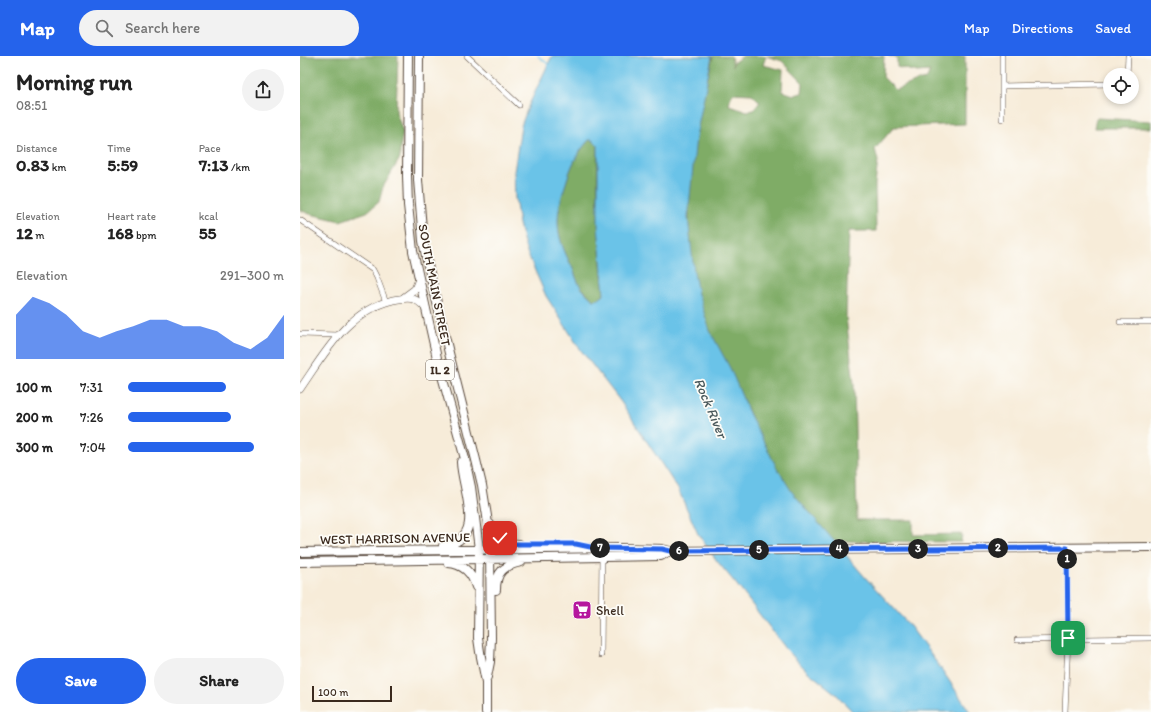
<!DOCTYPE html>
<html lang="en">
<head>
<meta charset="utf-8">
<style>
  :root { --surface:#fff; --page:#f2f2f2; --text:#222; --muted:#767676; --accent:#2563eb }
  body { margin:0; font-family:Itim,sans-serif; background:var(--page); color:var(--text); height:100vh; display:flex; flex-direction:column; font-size:15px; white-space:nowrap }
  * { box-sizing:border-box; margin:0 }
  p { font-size:13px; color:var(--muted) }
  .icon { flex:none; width:22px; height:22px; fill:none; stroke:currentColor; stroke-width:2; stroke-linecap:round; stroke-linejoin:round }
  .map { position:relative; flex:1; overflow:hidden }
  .sheet { display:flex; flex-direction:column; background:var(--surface); width:300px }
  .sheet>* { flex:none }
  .fabs { position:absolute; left:803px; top:12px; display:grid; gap:8px }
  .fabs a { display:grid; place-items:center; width:36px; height:36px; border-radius:50%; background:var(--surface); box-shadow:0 2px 6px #0003; font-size:20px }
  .scale { position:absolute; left:12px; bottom:10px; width:80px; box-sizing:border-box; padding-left:4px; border:2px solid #3b2a1e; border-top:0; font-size:11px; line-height:14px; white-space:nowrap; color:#3b2a1e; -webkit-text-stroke:3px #fdfcf7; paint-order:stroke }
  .pin { position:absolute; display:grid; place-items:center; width:34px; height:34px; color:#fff; margin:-17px; border-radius:8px; box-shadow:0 2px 6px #0006 }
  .km { position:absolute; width:20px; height:20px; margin:-10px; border-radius:50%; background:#222; color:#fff; font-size:11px; line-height:20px; text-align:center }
  .round { display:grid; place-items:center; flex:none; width:42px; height:42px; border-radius:21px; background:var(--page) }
  .summary { display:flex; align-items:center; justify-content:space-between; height:68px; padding:0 16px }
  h1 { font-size:22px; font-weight:700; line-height:30px }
  .stats { display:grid; grid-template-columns:repeat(3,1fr); gap:6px; height:68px; padding:4px 16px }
  .stats div { display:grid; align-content:center }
  .stats b { font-size:17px; font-weight:700 }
  .stats small { font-size:11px; font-weight:400 }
  .stats p { font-size:11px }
  .chart { height:112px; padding:8px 16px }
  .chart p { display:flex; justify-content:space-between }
  .chart svg { width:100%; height:72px; margin-top:4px; fill:var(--accent); opacity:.7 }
  .cta { display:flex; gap:8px; margin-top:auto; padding:8px 16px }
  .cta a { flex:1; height:46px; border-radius:24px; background:var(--accent); color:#fff; font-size:16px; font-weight:700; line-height:46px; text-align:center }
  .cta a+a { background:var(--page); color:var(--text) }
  ul { padding:0 16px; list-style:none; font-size:13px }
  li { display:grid; grid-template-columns:64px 48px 1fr; align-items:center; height:30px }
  li i { height:10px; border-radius:5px; background:var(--accent) }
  header { display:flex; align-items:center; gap:24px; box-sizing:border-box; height:56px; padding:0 20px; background:var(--accent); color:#fff }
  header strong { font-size:19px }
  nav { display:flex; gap:22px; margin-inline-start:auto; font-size:14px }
  .search { width:280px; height:36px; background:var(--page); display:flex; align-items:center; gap:10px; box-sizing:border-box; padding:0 14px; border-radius:22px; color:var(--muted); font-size:15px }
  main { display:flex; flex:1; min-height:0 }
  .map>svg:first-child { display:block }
  .forest { fill:#7fac66; stroke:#5d6b42; fill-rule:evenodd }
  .water { fill:#6bc3e8; stroke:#537683; fill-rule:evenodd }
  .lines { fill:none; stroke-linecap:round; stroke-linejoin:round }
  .stream { stroke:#6bc3e8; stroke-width:1.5 }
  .street-casing { stroke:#57473a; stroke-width:6 }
  .secondary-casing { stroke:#57473a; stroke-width:8 }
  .primary-casing { stroke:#57473a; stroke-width:10 }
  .street { stroke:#fff; stroke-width:5 }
  .secondary { stroke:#fff; stroke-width:7 }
  .primary { stroke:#fff; stroke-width:8 }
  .route-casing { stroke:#fff; stroke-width:8 }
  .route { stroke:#2563eb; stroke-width:5 }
  .labels { text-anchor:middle; stroke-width:3.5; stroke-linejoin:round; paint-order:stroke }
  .shield { fill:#fdfcf7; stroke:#75695f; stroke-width:1 }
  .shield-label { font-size:12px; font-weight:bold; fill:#3b2a1e }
  .street-label { font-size:13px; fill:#3b2a1e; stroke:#fdfcf7 }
  .poi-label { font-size:13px; fill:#3b2a1e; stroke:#fdfcf7; text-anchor:start }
  .water-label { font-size:14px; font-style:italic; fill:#49585b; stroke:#fdfcf7 }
</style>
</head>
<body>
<header>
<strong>Map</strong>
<div class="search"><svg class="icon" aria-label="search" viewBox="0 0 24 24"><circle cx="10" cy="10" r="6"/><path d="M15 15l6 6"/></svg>Search here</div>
<nav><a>Map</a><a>Directions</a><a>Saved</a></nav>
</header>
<main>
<section class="sheet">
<div class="summary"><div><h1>Morning run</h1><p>08:51</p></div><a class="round"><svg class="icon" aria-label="share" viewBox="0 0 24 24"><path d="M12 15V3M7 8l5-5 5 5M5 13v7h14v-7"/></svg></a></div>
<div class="stats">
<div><p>Distance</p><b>0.83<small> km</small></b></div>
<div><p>Time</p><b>5:59</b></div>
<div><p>Pace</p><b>7:13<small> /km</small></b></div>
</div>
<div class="stats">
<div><p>Elevation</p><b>12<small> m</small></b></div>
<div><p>Heart rate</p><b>168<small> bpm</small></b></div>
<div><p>kcal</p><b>55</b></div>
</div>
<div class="chart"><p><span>Elevation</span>291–300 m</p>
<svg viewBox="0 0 160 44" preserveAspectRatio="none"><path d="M0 44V17L10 6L20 10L30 17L40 27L50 31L60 27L70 24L80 20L90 20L100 24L110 24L120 27L130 34L140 38L150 31L160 17V44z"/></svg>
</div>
<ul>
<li><b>100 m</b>7:31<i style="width:63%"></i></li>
<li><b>200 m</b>7:26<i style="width:66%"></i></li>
<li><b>300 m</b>7:04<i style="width:81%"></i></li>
</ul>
<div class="cta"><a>Save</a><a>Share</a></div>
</section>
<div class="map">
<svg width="851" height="656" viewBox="0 0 851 656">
  <rect width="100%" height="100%" fill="#fdfcf7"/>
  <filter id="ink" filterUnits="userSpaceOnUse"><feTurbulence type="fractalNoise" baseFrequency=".025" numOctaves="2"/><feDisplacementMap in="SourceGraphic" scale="8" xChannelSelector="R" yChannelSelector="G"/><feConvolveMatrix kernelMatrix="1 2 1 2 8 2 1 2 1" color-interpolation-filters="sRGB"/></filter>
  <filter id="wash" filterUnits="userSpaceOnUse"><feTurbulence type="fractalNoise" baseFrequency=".012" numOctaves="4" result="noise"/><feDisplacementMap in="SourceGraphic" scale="16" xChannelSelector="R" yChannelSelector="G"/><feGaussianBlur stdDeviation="0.9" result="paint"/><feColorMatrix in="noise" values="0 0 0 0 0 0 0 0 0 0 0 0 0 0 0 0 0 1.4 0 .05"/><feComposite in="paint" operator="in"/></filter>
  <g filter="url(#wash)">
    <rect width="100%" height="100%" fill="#f7ecd9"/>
    <path class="forest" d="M 0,0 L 98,0 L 96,56 L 103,76 L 100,93 L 100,102 L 83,131 L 79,146 L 67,156 L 40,165 L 10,158 L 0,154 Z
      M 413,0 L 431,0 L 433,10 L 434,6 L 443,0 L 584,0 L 583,21 L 596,34 L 617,25 L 627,23 L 630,15 L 617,16 L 597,11 L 597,3 L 594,0 L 589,0 L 665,0 L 665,68 L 594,71 L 575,93 L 578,105 L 575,128 L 576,175 L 549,175 L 546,261 L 554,328 L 557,464 L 613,464 L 613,479 L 662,478 L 661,486 L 533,485 C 519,470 505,454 492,437 C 469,405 454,366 437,330 C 429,310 417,292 409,273 C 373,186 392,88 413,0 ZM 466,0 L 482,5 L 503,27 L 502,37 L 494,39 L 482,35 L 483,14 L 463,9 ZM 433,37 L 452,38 L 460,46 L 453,54 L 447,55 L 429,49 L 430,43 Z
      M 796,62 L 851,65 L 851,72 L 794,72 Z
      M 289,84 L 292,84 L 298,89 C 296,140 299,188 304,239 L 299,243 L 293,244 C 289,239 283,234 279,228 C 276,223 275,217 272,211 C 255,178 254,162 266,127 C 271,110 277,97 289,84 Z"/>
    <path class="water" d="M 252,0 L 412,0 L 396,81 L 388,161 L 394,216 L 398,238 L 410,275 L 430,312 L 449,357 L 477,412 L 492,436 L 564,520 L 610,570 L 642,614 L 670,656 L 553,656 L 536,638 L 507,615 L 487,594 L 437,529 L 417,505 L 398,478 L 378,433 L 321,346 L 280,293 L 246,240 L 226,194 L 219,168 L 215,142 L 214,116 L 221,70 L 228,51 ZM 289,84 L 292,84 L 298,89 L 298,170 L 304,239 L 299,243 L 293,244 C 288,239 282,234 279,228 C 276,223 275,217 272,211 C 255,178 254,162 266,127 C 271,110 277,97 289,84 Z"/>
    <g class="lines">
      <path class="stream" d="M 238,0 L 248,8"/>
    </g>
  </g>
  <g filter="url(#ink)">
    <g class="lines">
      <defs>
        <path id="street" d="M 167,0 L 219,49
          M 827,19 L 828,0
          M 702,30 L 810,28
          M 702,63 L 702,0
          M 0,164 L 73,214 L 77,222 L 86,246
          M 820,266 L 851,266
          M 0,278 L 38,279
          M 717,584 L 851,582
          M 301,599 L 302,499
          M 765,656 L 768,582 L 767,492"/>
        <path id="secondary" d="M 103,242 L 115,233 L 119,223
          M 0,333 C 25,297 47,255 93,244 C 108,241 116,240 126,253"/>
        <path id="primary" d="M 108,0 L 107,120 L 108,149 L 113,195 L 137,302 L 165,403 L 171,431 L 179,493 L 178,582 L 180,596 L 186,626 L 186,656
          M 119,0 L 118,124 L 123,185 L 127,205 L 149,297 L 176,404 L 182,429 L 187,460 L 190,493 L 191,582 L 190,606 L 187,621
          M 190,468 C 194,482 206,488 219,488
          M 143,490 C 188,483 162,435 161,406
          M 0,496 L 320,492 L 362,493 L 370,495 L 851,491
          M 0,506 L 361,500 L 370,495
          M 148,507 C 163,508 172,517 176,531
          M 196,534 C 196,515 204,510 221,506"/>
      </defs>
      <use href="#street" class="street-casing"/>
      <use href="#secondary" class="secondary-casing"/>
      <use href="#primary" class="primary-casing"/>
      <use href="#street" class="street"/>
      <use href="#secondary" class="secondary"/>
      <use href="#primary" class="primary"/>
    </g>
  </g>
  <g class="lines" filter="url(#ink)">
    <defs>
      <path id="route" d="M 200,482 L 212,488 L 276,488 L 295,492 L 362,493 L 370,495 L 767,492 L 768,582"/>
    </defs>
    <use href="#route" class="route-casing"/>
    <use href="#route" class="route"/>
  </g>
  <defs>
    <symbol id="supermarket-square" viewBox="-11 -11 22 22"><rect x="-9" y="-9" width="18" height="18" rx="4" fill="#b5179e" stroke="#fdfcf7"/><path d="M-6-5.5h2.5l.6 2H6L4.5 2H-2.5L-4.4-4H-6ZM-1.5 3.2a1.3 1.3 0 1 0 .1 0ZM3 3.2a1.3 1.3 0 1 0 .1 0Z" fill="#fff"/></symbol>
  </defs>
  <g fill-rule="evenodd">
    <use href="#supermarket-square" x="271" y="543" width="22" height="22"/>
  </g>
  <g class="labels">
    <rect class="shield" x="126" y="304" width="28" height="20" rx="3"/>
    <g class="shield-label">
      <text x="140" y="318">IL 2</text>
    </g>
    <g class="street-label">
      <text transform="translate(135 229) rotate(79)" y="5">SOUTH MAIN STREET</text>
      <text transform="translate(95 482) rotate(-1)" y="5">WEST HARRISON AVENUE</text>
    </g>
    <g class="poi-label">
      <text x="296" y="559">Shell</text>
    </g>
    <g class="water-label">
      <text transform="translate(411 352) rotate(67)" y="5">Rock River</text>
    </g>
  </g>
</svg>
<div class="fabs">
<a><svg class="icon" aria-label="locate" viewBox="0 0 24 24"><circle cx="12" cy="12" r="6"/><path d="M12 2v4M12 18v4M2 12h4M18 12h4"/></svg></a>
</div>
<div class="scale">100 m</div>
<div class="pin" style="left:768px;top:582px;background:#1e9e55"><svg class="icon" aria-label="arrive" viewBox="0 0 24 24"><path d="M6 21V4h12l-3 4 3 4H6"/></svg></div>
<div class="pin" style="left:200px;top:482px;background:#d93025"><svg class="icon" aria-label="check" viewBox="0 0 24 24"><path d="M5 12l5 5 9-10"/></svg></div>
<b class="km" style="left:767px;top:503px">1</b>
<b class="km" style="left:698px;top:492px">2</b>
<b class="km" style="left:618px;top:493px">3</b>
<b class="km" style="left:539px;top:493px">4</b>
<b class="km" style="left:459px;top:494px">5</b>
<b class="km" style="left:379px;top:495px">6</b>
<b class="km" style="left:300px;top:492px">7</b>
</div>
</main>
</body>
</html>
